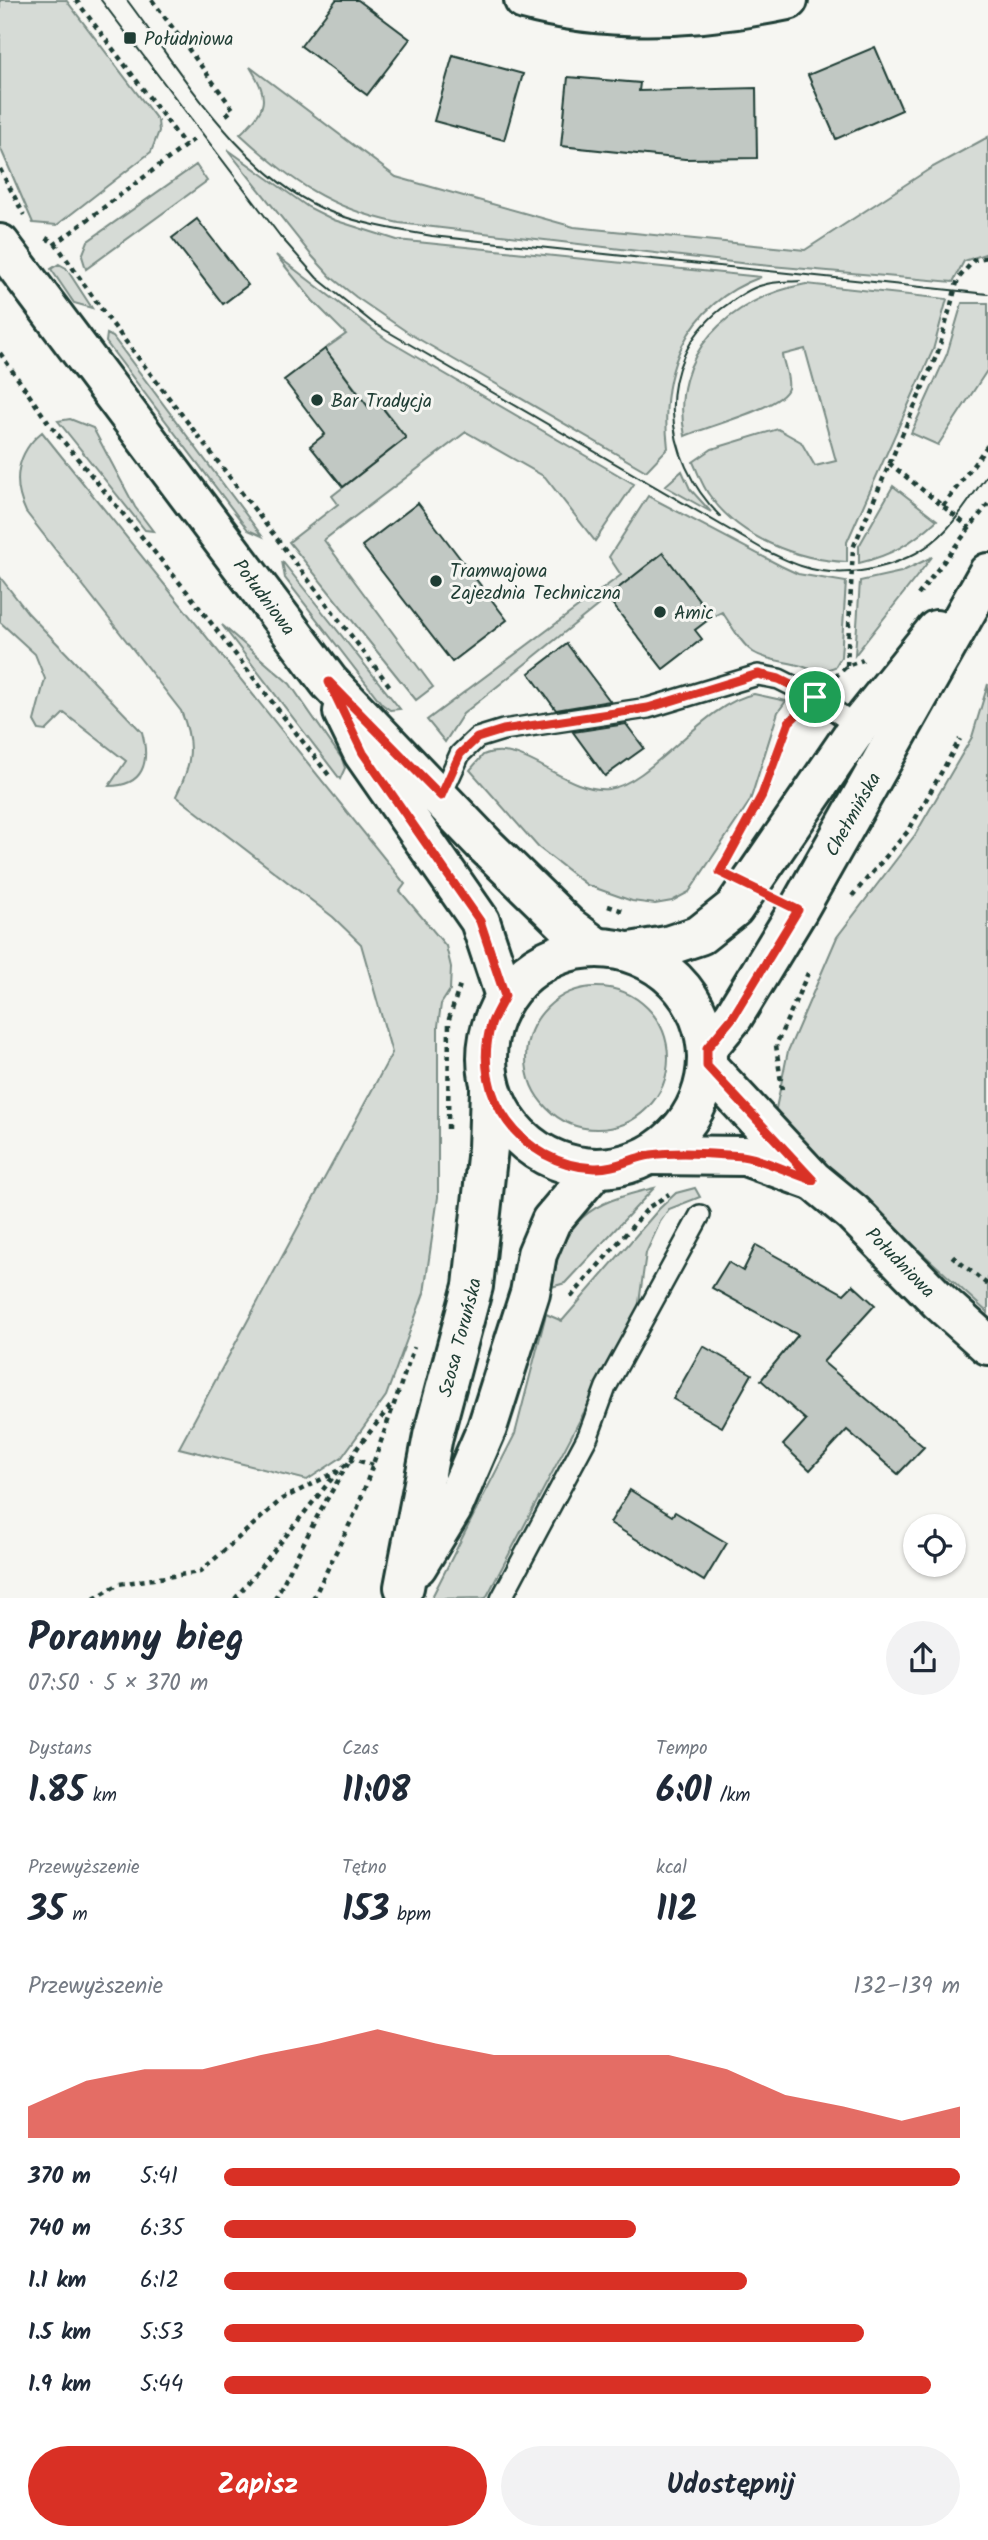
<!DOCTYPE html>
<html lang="pl">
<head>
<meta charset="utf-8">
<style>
  :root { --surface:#fff; --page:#f2f2f3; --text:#1f2937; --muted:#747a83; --accent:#d93025 }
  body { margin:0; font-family:Kalam,sans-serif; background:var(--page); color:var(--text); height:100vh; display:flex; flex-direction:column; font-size:26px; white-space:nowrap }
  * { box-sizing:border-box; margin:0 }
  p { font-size:23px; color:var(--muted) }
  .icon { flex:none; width:38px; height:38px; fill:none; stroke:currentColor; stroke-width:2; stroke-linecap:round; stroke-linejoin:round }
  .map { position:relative; height:1598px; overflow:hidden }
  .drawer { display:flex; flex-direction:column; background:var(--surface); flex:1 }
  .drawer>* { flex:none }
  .controls { position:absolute; left:903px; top:1514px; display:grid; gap:14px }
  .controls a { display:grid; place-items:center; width:63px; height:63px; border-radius:50%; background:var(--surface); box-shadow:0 2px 5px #0004; font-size:35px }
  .pin { position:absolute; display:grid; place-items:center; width:60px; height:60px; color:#fff; margin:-30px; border:4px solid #fff; border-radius:50%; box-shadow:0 2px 7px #0007 }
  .round { display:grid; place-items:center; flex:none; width:74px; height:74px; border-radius:37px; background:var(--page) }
  .summary { display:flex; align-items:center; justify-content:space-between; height:119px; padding:0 28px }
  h1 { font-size:38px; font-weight:600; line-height:52px }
  .figures { display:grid; grid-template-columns:repeat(3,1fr); gap:10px; height:119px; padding:7px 28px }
  .figures div { display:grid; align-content:center }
  .figures b { font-size:35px; font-weight:600 }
  .figures small { font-size:19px; font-weight:400 }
  .figures p { font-size:19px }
  .chart { height:196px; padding:14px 28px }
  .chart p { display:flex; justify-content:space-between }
  .chart svg { width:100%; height:126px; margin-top:7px; fill:var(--accent); opacity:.7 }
  .button { display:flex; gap:14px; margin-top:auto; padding:14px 28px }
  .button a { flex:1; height:80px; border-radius:42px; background:var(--accent); color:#fff; font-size:28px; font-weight:600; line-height:80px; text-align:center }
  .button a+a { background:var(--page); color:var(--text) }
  ul { padding:0 28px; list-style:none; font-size:23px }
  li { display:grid; grid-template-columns:112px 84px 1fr; align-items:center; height:52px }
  li i { height:18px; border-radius:9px; background:var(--accent) }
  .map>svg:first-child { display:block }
  .green { fill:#d6dbd6; stroke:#7a8c85; stroke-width:2 }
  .building { fill:#c1c8c3; stroke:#1f3d34; stroke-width:2 }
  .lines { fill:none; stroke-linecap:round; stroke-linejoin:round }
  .lane-casing { stroke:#1f3d34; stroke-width:24 }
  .street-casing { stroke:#1f3d34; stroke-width:44 }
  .secondary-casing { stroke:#1f3d34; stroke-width:44 }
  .path { stroke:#1f3d34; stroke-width:4.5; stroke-dasharray:5 5; stroke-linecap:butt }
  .lane { stroke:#f6f6f2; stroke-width:19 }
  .street { stroke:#f6f6f2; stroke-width:38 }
  .secondary { stroke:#f6f6f2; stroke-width:38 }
  .tram { stroke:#1f3d34; stroke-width:2 }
  .route-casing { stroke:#fff; stroke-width:14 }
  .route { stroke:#d93025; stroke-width:9 }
  .poi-dot { fill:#1f3d34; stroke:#f6f6f2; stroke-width:2.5 }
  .labels { text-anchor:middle; stroke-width:6; stroke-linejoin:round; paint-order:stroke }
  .poi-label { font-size:19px; fill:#1f3d34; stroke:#f6f6f2; text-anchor:start }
  .street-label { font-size:19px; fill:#1f3d34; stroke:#f6f6f2 }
</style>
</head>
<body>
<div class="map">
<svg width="988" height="1599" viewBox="0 0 988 1599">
  <rect width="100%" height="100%" fill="#f6f6f2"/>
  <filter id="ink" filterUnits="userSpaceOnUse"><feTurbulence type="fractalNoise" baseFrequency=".0143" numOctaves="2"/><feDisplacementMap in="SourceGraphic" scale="14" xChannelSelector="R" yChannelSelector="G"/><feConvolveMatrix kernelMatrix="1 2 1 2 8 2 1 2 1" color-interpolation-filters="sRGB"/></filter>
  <g filter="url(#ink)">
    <path class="green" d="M 0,0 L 66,0 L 158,121 L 159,131 L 151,152 L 57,225 L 33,223 L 0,147 Z
      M 250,67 L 396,177 L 574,227 L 805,250 L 931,168 L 988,137 L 988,253 L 964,261 L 953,282 L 749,264 L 399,223 C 330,209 291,181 240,134 C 267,109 270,99 250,67 Z
      M 227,149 L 308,207 L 334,220 L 397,240 L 761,277 C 685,305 659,372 668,448 L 646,471 L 410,334 L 356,297 L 331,277 L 312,256 Z
      M 196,165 L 207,181 L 86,269 L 82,256 L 88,241 Z
      M 276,255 L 387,340 L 634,484 L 595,541 L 545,477 L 466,432 L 324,540 L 433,687 L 416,700 L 289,542 L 338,504 L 332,496 L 406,438 L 378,401 L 364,412 L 360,395 L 325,349 L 346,334 L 313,301 Z
      M 59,264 L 66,268 L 92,308 L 74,303 L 51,269 Z
      M 806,284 L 947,299 L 933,350 L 847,542 L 847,562 C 797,560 740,538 710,496 C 702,486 698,472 693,462 L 712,449 L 778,429 L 801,442 L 815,466 L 836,461 L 805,349 L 782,355 C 784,365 790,379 788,388 C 784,407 705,427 685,436 C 668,354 730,298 806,284 Z
      M 962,303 L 988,303 L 988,369 L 938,445 L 911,433 L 947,354 Z
      M 107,334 L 113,337 L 262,536 L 248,530 L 106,342 Z
      M 70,419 L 93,428 L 135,507 L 153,531 L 145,530 L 58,421 Z
      M 42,432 L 405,884 L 400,891 L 446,946 L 451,967 L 450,990 L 441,1004 L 438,1026 L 438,1197 L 424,1293 L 386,1396 L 342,1457 L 307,1480 L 179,1448 L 392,1053 L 361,944 L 333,917 L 176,796 C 192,765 195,744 181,711 L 26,512 C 12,483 16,453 42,432 Z
      M 682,471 L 690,489 L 711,512 L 665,486 Z
      M 893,486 L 937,520 C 912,543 892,555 859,563 L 859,546 Z
      M 648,496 L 781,566 L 798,574 L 846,582 L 841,657 L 835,667 L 817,673 C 797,660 772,664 753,652 C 740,643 731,624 722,612 L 712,617 L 663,553 L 463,714 L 445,742 L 427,720 L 621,575 L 609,557 Z
      M 932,557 L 855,655 L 860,581 L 901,572 Z
      M 282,561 L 400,709 L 390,710 L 382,704 L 285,578 Z
      M 0,577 L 28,613 L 142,732 C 150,762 144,786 109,786 L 126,761 L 64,713 L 46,731 L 39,730 L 34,721 L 45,679 L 35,654 L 0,622 Z
      M 222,625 L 290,684 L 342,759 L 345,768 L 340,779 Z
      M 988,684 L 988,1313 L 774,1118 L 788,1051 L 837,937 L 915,835 L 972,737 Z
      M 754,694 L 786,701 L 778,712 L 750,801 L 689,892 L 672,901 L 655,904 L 632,901 L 587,885 L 538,847 L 470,770 L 483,755 C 523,738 564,793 608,789 C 651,784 704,703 754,694 Z
      M526 1058a71 71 0 1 1 142 0a71 71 0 1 1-142 0Z
      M 654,1188 L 565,1283 L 548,1288 C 567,1218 585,1204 654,1188 Z
      M 695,1188 L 700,1197 L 669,1209 L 660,1222 L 646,1253 L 638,1310 L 486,1598 L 431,1599 L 515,1434 L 546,1314 L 562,1321 L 659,1209 L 676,1193 Z"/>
    <path class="building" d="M 336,0 L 358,0 L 410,39 L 367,95 L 301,46 Z
      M 875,47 L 902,110 L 836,139 L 808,75 Z
      M 453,55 L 523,74 L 504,140 L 434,121 Z
      M 568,77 L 640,83 L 639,91 L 756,88 L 757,158 L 685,159 L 561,146 Z
      M 197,219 L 248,285 L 223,304 L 172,238 Z
      M 325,349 L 369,408 L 377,401 L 406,438 L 343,487 L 310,446 L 325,434 L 284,380 Z
      M 418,503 L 507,620 L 452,662 L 362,546 Z
      M 663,553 L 712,617 L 695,630 L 702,639 L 663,669 L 607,597 Z
      M 567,644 L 610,701 L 556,710 L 529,673 Z
      M 626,724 L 644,748 L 605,776 L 573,732 Z
      M 756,1245 L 844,1294 L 853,1285 L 875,1305 L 823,1362 L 924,1447 L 898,1474 L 847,1430 L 810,1470 L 783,1445 L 806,1420 L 761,1380 L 798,1335 L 712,1288 L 728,1262 L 743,1271 Z
      M 703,1346 L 752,1374 L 722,1427 L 673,1399 Z
      M 630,1490 L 672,1516 L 675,1512 L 727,1543 L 704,1581 L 610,1523 Z"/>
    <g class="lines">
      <defs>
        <path id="lane" d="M 441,796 L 460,754 L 477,738 L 503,730 L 648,708 L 758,675 L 779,679 L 815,697 L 858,727
          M 501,1599 L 588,1436 L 606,1387 L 700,1215"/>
        <path id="street" d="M 524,0 C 611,24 701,18 788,0"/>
        <g id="secondary">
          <path id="s1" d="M 0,244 L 329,682 L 486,846 L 568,926 L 596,947"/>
          <path d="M 343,712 L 363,753 L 480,921 L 505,996"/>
          <circle cx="597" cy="1058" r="110"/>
          <path d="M 630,952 L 667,946 L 700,935 L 734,908 L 858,727 L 936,630"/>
          <path id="s2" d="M 707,1048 L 733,1017 L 798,910 L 988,573"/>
          <path id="s3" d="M 707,1066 L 813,1180 L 853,1213 L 939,1301 L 988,1345"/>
          <path d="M 650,1155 L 745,1156 L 811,1180"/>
          <path d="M 417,1566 L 452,1509 L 487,1428 L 530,1293 L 537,1254 L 551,1221 L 596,1168"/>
          <path id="s4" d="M 404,1587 L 433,1436 L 473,1286 L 488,1148 L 490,1090"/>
        </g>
      </defs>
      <use href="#lane" class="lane-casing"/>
      <use href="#street" class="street-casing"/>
      <use href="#secondary" class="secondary-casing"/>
      <path class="path" d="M 76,0 L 185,145
        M 152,0 L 233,109 L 224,117
        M 0,169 L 24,215
        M 46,238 L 56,244 L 107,317 L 392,689
        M 54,245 L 197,137
        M 0,353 L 50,425 L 188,593 L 331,778
        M 889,463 L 970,528
        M 943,506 L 988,445
        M 918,595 L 988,504
        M 847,666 L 853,548 L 938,352 L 958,279 L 974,260 L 988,257
        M 835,677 L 847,666 L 863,660
        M 762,796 L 789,722 L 794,717
        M 852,896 L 909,830 L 960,739
        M 608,906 L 626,912
        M 782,1090 L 776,1045 L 808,973
        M 448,1129 L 449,1019 L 460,985
        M 952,1256 L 988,1285
        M 571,1297 L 649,1207 L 669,1194
        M 94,1599 L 119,1584 L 200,1572 L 282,1499 L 338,1471
        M 235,1599 L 338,1471 L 353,1459 L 373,1465
        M 275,1599 L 320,1511 L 358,1447 L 393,1403
        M 313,1599 L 358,1507 L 414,1347"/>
      <use href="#lane" class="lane"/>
      <use href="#street" class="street"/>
      <use href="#secondary" class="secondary"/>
      <path class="tram" d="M 101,0 L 280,236 L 317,278 L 373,323 L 766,551 C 778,556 789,562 801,566 C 848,582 912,566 946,530 C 962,513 974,492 988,474
        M 127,0 C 182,73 244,179 333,213 C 365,225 399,230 432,236 L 988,294
        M 720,516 C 662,458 652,364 721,309 C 734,300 747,289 763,285 C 774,281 788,282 800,281"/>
    </g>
  </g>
  <g class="lines" filter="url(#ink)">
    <defs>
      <path id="route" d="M 758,674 L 779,679 L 815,697 L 789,722 L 762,795 L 720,872 L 798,910 L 733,1017 L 707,1048 L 707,1066 L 813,1180 C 792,1174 762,1158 742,1156 C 714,1154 679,1151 651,1155 C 631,1158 615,1169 594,1168 C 522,1165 470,1095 491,1025 C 494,1015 501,1005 505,996 L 480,921 L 363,753 L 329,682 L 441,796 L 460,754 L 477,738 L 503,730 L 648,708 Z"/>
    </defs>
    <use href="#route" class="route-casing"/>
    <use href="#route" class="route"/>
  </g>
  <g class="poi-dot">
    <rect x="123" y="31" width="14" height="14" rx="3.5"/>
    <circle cx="317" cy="400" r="7"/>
    <circle cx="436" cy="581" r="7"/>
    <circle cx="660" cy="612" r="7"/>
  </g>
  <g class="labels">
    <g class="poi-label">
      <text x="144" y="45">Południowa</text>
      <text x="331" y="407">Bar Tradycja</text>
      <text x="450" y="577">Tramwajowa<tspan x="450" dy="22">Zajezdnia Techniczna</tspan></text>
      <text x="674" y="619">Amic</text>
    </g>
    <g class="street-label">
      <text dy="7" stroke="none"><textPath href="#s1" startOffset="441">Południowa</textPath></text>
      <text dy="7" stroke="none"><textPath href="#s2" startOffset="276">Chełmińska</textPath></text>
      <text dy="7" stroke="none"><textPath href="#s3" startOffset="276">Południowa</textPath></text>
      <text dy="7" stroke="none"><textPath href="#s4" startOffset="256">Szosa Toruńska</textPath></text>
    </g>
  </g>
</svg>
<div class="controls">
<a><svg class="icon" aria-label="locate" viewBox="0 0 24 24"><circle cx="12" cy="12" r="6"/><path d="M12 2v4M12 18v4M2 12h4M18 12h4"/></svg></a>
</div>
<div class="pin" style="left:815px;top:697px;background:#1e9e55"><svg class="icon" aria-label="arrive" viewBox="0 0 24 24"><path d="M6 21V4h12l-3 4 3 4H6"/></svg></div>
</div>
<section class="drawer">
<div class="summary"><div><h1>Poranny bieg</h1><p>07:50 · 5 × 370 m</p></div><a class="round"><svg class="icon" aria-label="share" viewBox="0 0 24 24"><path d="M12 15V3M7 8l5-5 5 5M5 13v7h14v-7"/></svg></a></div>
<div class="figures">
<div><p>Dystans</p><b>1.85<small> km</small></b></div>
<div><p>Czas</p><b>11:08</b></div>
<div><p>Tempo</p><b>6:01<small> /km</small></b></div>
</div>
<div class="figures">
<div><p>Przewyższenie</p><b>35<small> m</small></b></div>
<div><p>Tętno</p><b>153<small> bpm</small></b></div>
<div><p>kcal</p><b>112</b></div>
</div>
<div class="chart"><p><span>Przewyższenie</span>132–139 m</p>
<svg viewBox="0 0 160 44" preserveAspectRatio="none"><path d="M0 44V33L10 24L20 20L30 20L40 15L50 11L60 6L70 11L80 15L90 15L100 15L110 15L120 20L130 29L140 33L150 38L160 33V44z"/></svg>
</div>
<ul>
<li><b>370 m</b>5:41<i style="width:100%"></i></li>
<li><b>740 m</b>6:35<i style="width:56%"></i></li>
<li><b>1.1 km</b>6:12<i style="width:71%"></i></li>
<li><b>1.5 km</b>5:53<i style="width:87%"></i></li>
<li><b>1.9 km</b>5:44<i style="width:96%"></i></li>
</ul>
<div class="button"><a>Zapisz</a><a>Udostępnij</a></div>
</section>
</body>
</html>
